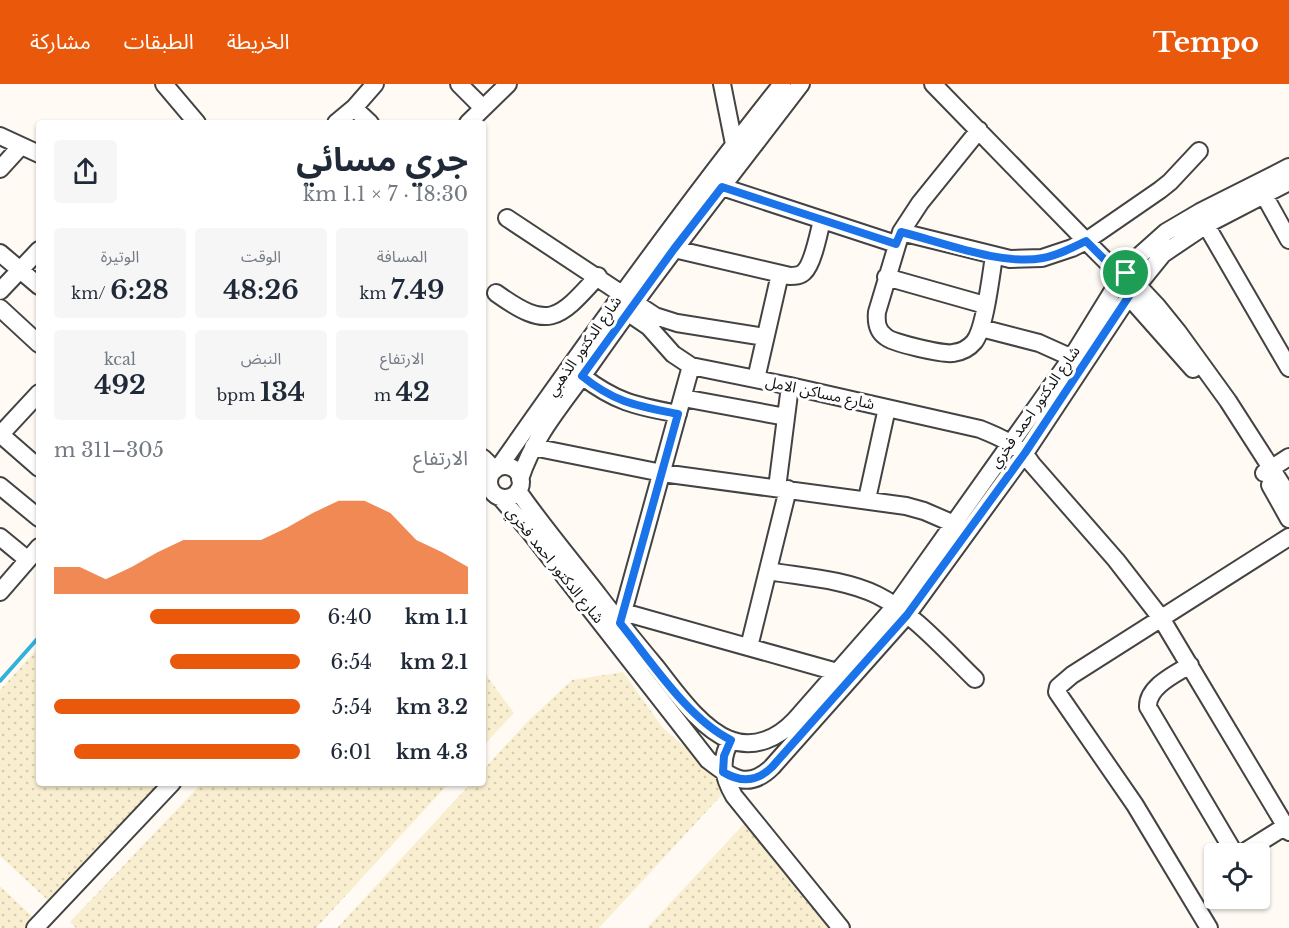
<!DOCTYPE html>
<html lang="ar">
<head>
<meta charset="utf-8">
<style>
  :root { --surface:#fff; --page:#f6f6f7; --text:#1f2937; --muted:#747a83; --accent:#ea580c }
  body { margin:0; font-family:"Libre Baskerville","Noto Sans Arabic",serif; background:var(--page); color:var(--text); direction:rtl; height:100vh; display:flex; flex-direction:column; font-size:22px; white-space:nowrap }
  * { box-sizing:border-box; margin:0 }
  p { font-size:20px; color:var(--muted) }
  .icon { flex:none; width:33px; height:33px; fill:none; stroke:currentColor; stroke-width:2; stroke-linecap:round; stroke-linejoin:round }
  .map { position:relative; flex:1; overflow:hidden; direction:ltr }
  .side { position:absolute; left:36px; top:36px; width:450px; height:666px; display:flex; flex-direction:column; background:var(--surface); border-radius:6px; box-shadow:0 2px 4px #0004; direction:rtl }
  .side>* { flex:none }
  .buttons { position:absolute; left:1204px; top:759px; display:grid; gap:12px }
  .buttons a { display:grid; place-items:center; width:66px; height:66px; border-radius:6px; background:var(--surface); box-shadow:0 2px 4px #0004; font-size:30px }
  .pin { position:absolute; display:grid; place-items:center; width:51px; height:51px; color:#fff; margin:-26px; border:3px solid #fff; border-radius:50%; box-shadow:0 2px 6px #0007 }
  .round { display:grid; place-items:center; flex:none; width:63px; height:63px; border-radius:6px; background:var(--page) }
  .summary { display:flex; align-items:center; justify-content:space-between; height:102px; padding:0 18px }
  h1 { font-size:33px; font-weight:700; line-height:45px }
  .metrics { display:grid; grid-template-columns:repeat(3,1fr); gap:9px; height:102px; padding:6px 18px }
  .metrics div { display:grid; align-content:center; border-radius:6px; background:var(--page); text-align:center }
  .metrics b { font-size:26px; font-weight:700 }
  .metrics small { font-size:16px; font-weight:400 }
  .metrics p { font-size:16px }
  .chart { height:168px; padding:12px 18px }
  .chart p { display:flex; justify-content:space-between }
  .chart svg { width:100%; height:108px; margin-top:6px; fill:var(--accent); opacity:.7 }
  ul { padding:0 18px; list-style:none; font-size:20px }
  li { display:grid; grid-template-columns:96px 72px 1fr; align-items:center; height:45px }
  li i { height:15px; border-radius:8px; background:var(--accent) }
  header { display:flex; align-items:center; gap:36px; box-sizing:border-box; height:84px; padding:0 30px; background:var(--accent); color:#fff }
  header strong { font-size:28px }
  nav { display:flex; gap:33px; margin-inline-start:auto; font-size:21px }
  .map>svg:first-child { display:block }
  .farmland { fill:url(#farmland-dots) }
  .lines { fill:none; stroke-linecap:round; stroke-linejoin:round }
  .stream { stroke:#32b1da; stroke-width:4 }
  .minor-casing { stroke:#434343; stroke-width:20 }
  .minor { stroke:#fff; stroke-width:16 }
  .route-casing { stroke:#fff; stroke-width:12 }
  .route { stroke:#1a73e8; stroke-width:8 }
  .labels { text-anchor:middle; stroke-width:6; stroke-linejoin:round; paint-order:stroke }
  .street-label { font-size:15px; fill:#101010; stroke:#fff }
</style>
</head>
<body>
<header>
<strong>Tempo</strong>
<nav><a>الخريطة</a><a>الطبقات</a><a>مشاركة</a></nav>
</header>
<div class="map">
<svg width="1289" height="844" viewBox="0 0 1289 844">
  <defs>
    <pattern id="farmland-dots" width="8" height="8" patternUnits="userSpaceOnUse" patternTransform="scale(1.5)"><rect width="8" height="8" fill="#f9efd0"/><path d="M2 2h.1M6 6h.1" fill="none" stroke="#d4ccb2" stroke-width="1.8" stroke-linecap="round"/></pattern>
  </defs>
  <rect width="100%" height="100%" fill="#fffbf4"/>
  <path class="farmland" d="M 39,563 L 39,699 L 169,699 L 53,821 L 0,772 L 0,606 Z
    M 483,587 L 514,629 L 483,662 Z
    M 623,588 L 663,644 L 730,702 L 599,844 L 337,844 L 471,699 L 483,699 L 483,686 L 528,637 L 572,596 Z
    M 202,699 L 449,699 L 316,844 L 76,844 L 70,838 Z
    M 754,729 L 848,844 L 647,844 Z
    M 0,802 L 38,838 L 32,844 L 0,844 Z"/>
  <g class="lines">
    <path class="stream" d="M 0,597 L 39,553"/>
    <defs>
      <path id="minor" d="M 164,0 L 197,39
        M 459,0 L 483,24
        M 722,0 L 734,60
        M 933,0 L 1086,157 L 1109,180 L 1126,189 L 1157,222 L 1178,248 L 1228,317 L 1289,412
        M 354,24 L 370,39
        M 336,39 L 354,24 L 375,0
        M 468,39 L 508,0
        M 979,46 L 920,119 L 901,148 L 877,228 C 876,238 877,247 886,253 C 892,259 945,271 953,269 C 961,268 969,264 974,258 C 985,245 991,191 994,172
        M 0,52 L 39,70
        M 0,85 L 21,62
        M 1259,102 L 1289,156
        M 722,103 L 896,160
        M 507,134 L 655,232 L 677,239 L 765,253
        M 1206,141 L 1289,284
        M 901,148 L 1010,175 L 1042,174 L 1072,164 L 1086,157 L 1160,106 L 1170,98 L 1199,67
        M 674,165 L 790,192 C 795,192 800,192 804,188 C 813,180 819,148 822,136
        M 0,169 L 39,202
        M 886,193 L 985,221
        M 1123,206 L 1193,285
        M 0,207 L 39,166
        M 496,209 C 549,247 558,236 598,192
        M 0,224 L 39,260
        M 627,228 L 649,243 L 673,270 L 691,282 L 790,302 L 980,345 C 1000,353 1021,362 1032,380 L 1116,476 L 1161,534 L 1289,748
        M 981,244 L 1039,259 L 1079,277
        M 582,292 C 617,319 637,322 678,330
        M 756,295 L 780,190
        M 683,314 L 786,333
        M 0,350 L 39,384
        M 0,351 L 39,309
        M 533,363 L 662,389 L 906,422 L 924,427 L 961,443
        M 483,374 L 495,386
        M489 398a16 16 0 1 1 32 0a16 16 0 1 1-32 0Z
        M 499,383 C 590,253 683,124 782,0
        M 1264,389 L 1289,373
        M 520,395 C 534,351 565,317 591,280 C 658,184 730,93 801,0
        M 1270,401 L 1289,435
        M 0,402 L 39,434
        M 777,404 L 790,302
        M 518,407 C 543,443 572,477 599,512 C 617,536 636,559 656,583 C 675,607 700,644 730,656 C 755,665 778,654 795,636 L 896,521 L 1072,273 L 1117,200 L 1138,173 L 1166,148 L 1200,128 L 1289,83
        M 500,413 L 530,448 L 708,676 C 730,693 748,707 772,683 L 907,531 L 1025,369 L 1129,212 L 1163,170 L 1206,141 L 1289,98
        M 867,415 L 887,324
        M 0,453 L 28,476
        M 768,487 C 803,493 844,495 877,511 C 912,528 947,568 975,595
        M 0,508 L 39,463
        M 623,528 L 837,588
        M 620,539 L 691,282
        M 749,563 L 788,405
        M 1190,581 C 1175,590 1147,603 1148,623 L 1235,770
        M 731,656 C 719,676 723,693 734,712 L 841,844
        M 1241,770 L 1289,740
        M 35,844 L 172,699
        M 1209,844 L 1135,721 L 1057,608 L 1058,603 L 1072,591 L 1289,453"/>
    </defs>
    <use href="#minor" class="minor-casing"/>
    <use href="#minor" class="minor"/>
  </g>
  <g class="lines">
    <defs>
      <path id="route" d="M 722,103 L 896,160 L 901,148 C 942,158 1001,182 1043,174 C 1058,171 1072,164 1086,157 L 1109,180 L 1126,189 L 1117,200 L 1129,212 L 1025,369 L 907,531 L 772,683 C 757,698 741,699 723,688 L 724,672 L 731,656 C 688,635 651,577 620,539 L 678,330 C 638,322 615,319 582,292 L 674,165 Z"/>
    </defs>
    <use href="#route" class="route-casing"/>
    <use href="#route" class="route"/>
  </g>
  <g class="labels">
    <g class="street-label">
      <text transform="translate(584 262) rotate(-55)" y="5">شارع الدكتور الذهبي</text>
      <text transform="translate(820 309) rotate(12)" y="5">شارع مساكن الامل</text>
      <text transform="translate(1035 323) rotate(-55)" y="5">شارع الدكتور احمد فخري</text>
      <text transform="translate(555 481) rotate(51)" y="5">شارع الدكتور احمد فخري</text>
    </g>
  </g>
</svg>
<div class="buttons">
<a><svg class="icon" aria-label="locate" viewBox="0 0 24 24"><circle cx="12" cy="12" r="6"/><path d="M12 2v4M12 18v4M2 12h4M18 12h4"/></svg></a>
</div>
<div class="pin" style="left:1126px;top:189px;background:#1e9e55"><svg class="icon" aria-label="arrive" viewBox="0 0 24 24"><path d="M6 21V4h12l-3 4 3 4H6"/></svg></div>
<section class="side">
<div class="summary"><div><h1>جري مسائي</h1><p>18:30 · 7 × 1.1 km</p></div><a class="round"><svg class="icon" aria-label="share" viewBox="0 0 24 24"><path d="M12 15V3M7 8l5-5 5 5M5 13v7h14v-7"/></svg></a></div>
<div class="metrics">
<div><p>المسافة</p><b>7.49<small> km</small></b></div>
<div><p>الوقت</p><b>48:26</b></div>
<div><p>الوتيرة</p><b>6:28<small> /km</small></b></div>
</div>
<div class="metrics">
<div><p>الارتفاع</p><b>42<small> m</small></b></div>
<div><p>النبض</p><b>134<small> bpm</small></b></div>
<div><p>kcal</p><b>492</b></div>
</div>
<div class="chart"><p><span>الارتفاع</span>305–311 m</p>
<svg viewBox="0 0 160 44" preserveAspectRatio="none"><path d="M0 44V33L10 33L20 38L30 33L40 27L50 22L60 22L70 22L80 22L90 17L100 11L110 6L120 6L130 11L140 22L150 27L160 33V44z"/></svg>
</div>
<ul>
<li><b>1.1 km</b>6:40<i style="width:61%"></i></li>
<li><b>2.1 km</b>6:54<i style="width:53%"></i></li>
<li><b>3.2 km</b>5:54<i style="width:100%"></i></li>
<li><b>4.3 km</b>6:01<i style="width:92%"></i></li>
</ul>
</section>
</div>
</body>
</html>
